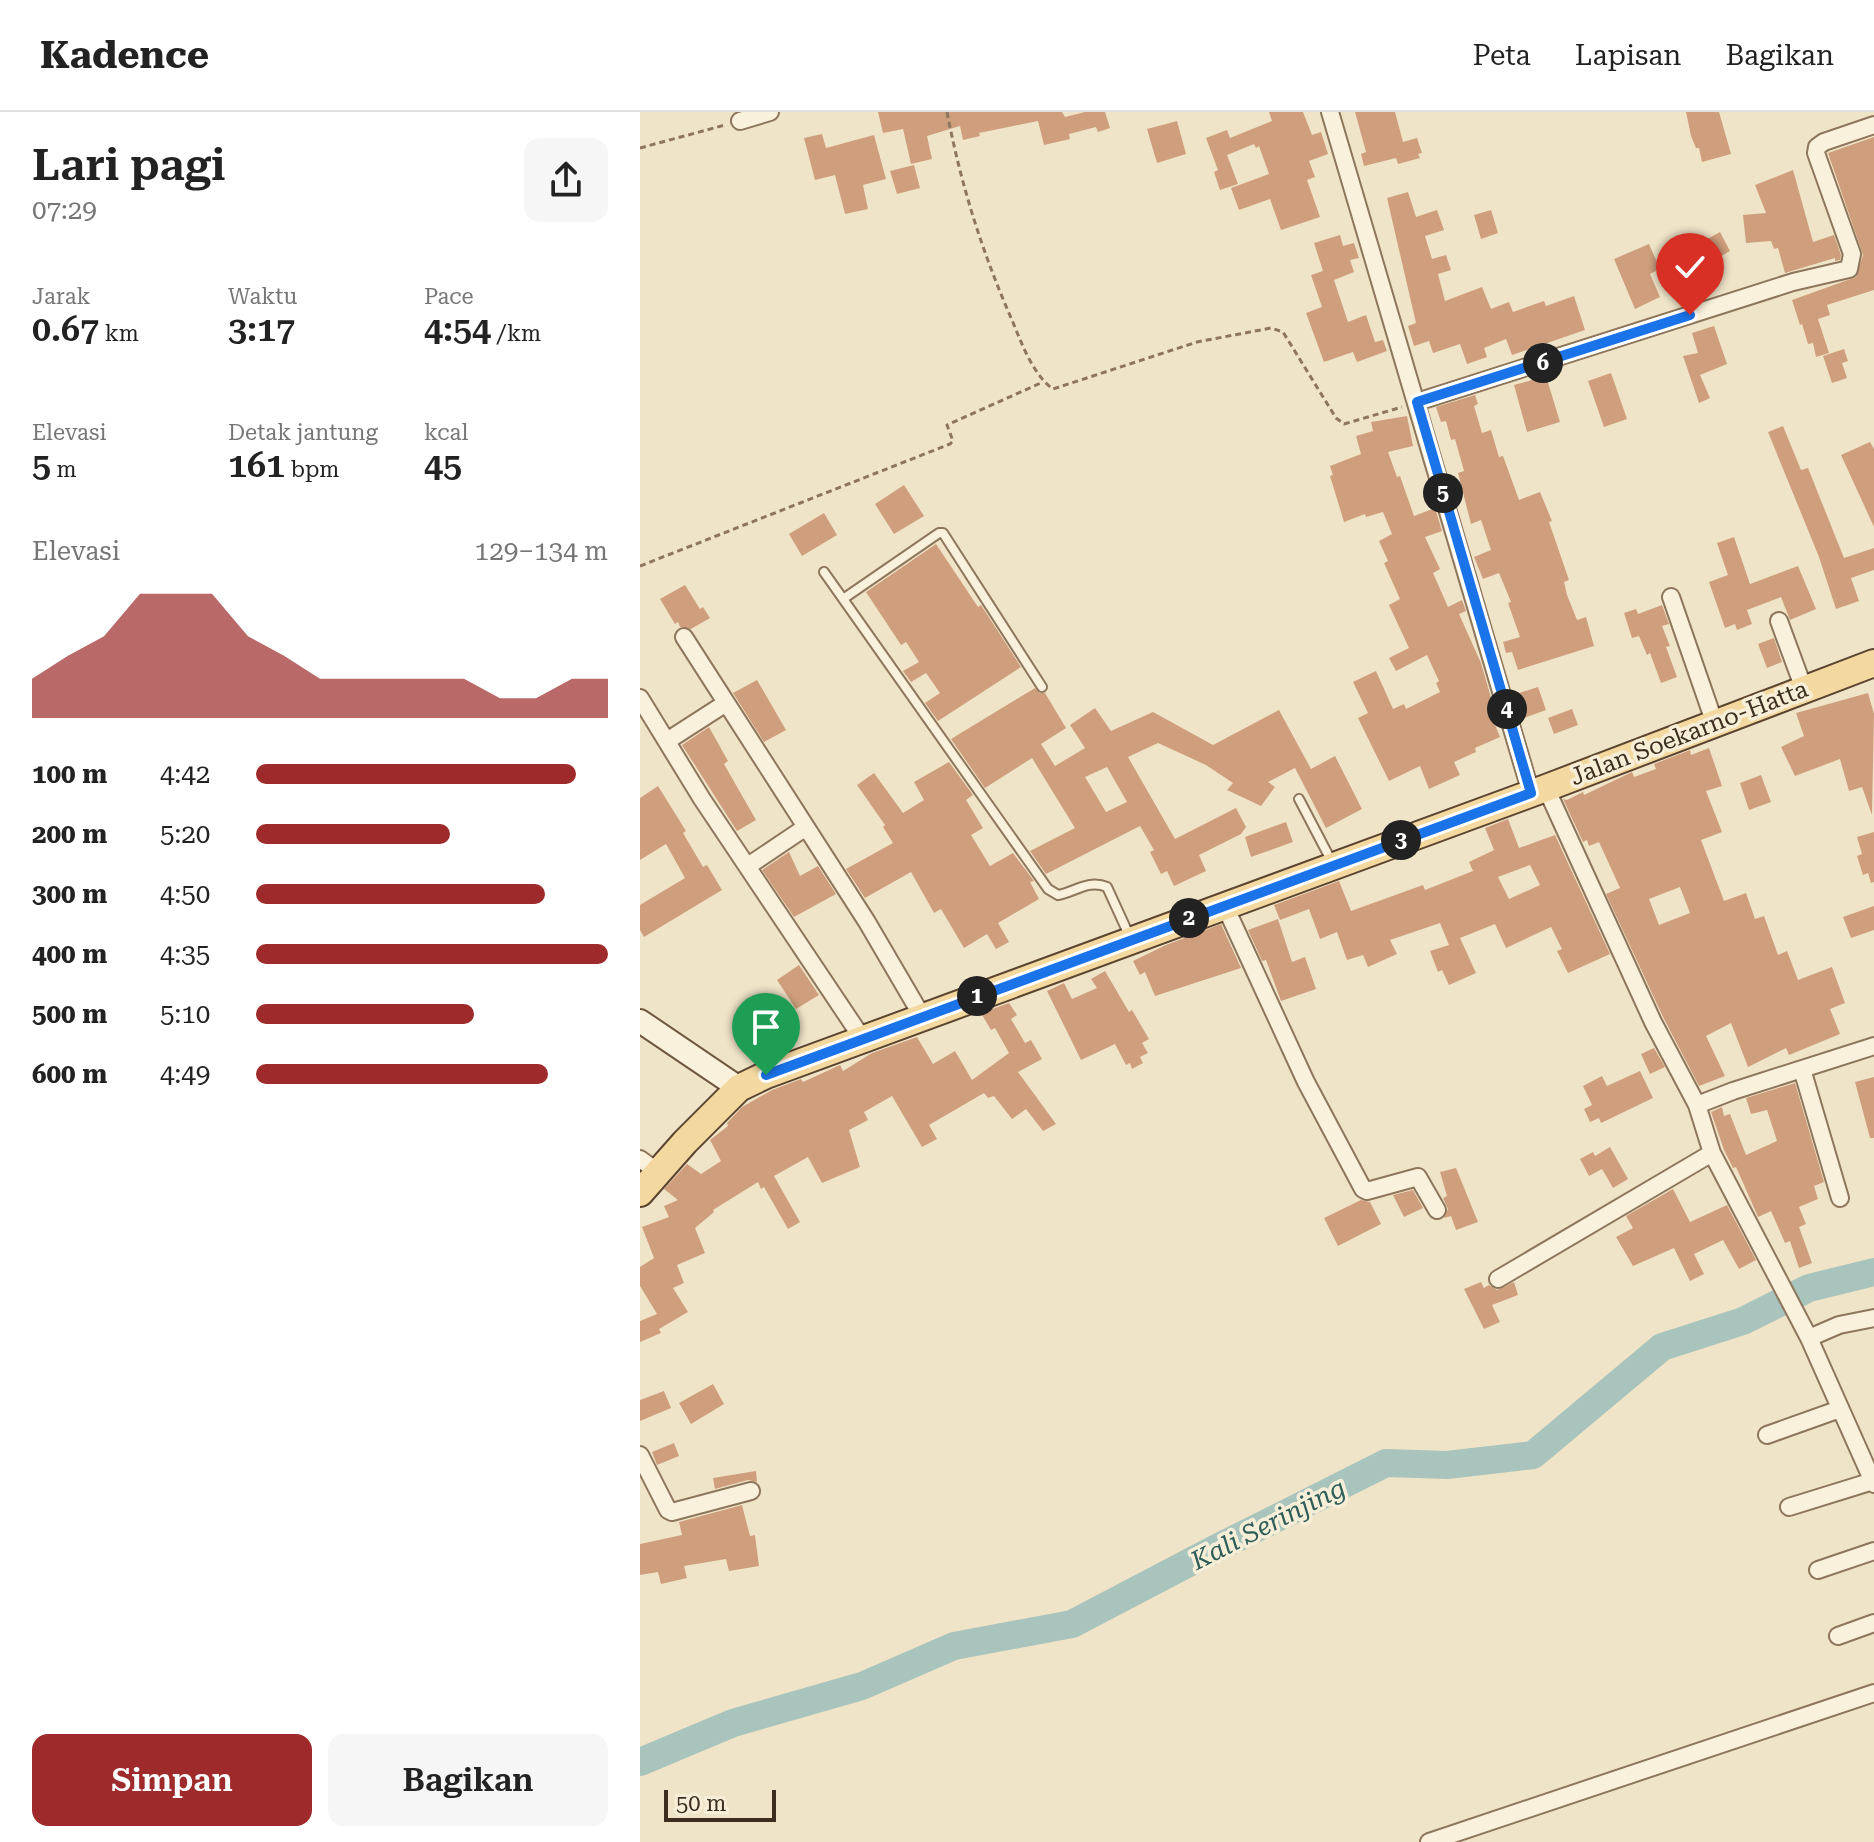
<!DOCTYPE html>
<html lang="id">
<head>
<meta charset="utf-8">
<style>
  :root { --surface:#fff; --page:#f6f6f6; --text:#222; --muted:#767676; --line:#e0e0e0; --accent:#9e2a2b }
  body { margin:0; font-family:"Roboto Serif",serif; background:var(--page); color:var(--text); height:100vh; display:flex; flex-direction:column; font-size:30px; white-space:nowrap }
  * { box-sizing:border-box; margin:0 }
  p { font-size:26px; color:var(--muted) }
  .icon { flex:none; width:44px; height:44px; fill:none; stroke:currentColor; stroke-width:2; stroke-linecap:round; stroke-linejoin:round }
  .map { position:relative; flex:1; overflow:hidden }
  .details { display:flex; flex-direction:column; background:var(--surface); width:640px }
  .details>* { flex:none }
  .scale { position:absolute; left:24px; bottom:20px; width:112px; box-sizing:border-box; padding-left:8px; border:4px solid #3d2e20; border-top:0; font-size:22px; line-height:28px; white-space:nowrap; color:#3d2e20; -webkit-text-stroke:6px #f7eed8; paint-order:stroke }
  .pin { position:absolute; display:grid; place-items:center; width:68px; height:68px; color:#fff; margin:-82px -34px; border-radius:50% 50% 50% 0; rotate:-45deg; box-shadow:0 0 8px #0007 }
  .pin .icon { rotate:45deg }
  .km { position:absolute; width:40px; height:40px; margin:-20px; border-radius:50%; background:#222; color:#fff; font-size:22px; line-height:40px; text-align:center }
  .round { display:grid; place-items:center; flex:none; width:84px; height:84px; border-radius:16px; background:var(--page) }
  .headline { display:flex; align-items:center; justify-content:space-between; height:136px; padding:0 32px }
  h1 { font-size:44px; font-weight:600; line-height:60px }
  .figures { display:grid; grid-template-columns:repeat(3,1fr); gap:12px; height:136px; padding:8px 32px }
  .figures div { display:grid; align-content:center }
  .figures b { font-size:34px; font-weight:600 }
  .figures small { font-size:22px; font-weight:400 }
  .figures p { font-size:22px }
  .chart { height:224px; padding:16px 32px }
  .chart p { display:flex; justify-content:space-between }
  .chart svg { width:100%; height:144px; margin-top:8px; fill:var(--accent); opacity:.7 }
  .cta { display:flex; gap:16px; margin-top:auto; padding:16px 32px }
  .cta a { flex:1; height:92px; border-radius:16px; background:var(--accent); color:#fff; font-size:32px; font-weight:600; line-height:92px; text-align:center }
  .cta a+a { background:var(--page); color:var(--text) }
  ul { padding:0 32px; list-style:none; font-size:26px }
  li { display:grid; grid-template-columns:128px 96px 1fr; align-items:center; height:60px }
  li i { height:20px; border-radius:10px; background:var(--accent) }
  header { display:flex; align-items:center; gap:48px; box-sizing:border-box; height:112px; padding:0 40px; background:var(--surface); border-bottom:2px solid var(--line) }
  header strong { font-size:38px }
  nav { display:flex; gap:44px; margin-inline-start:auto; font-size:28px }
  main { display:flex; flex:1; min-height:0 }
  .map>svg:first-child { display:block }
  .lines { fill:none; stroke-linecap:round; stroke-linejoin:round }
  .river { stroke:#a9c4bc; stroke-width:28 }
  .building { fill:#cf9f7d; fill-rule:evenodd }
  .service-casing { stroke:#8d765c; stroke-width:12 }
  .minor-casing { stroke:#8d765c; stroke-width:20 }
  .secondary-casing { stroke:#6f573f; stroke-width:26 }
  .primary-casing { stroke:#5b4430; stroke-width:30 }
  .path { stroke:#8d765c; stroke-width:3; stroke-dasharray:6 4; stroke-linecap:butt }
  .service { stroke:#faf1dc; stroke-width:8 }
  .minor { stroke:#faf1dc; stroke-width:16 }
  .secondary { stroke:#faf1dc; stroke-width:22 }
  .primary { stroke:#f3d9a0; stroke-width:26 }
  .route-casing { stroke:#fff; stroke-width:16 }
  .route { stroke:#1a73e8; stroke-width:10 }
  .labels { text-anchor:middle; stroke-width:7; stroke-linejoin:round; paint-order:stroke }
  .street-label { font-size:24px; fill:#3d2e20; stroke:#f7eed8 }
  .water-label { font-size:26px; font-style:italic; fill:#2f5d5a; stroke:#f7eed8 }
</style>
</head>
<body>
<header>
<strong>Kadence</strong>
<nav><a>Peta</a><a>Lapisan</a><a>Bagikan</a></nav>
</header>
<main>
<section class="details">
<div class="headline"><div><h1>Lari pagi</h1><p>07:29</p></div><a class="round"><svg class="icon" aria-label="share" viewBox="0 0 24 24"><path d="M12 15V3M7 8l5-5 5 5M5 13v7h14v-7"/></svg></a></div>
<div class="figures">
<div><p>Jarak</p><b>0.67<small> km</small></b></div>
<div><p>Waktu</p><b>3:17</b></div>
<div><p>Pace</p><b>4:54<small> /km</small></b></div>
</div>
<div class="figures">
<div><p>Elevasi</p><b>5<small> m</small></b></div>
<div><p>Detak jantung</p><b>161<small> bpm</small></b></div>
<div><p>kcal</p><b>45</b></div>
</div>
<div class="chart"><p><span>Elevasi</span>129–134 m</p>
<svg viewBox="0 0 160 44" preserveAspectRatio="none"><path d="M0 44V32L10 25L20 19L30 6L40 6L50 6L60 19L70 25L80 32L90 32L100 32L110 32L120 32L130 38L140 38L150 32L160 32V44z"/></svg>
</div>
<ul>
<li><b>100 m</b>4:42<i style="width:91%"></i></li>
<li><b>200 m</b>5:20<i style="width:55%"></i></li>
<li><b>300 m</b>4:50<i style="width:82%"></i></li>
<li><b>400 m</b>4:35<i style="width:100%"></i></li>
<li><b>500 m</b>5:10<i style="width:62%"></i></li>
<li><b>600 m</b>4:49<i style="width:83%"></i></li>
</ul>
<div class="cta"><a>Simpan</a><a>Bagikan</a></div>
</section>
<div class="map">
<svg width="1234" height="1730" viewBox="0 0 1234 1730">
  <rect width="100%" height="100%" fill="#f0e4c8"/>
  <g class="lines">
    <path class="river" d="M 0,1650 L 93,1611 L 222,1574 L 314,1534 L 432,1512 L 577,1436 L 746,1351 L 807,1353 L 893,1343 L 1022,1235 L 1103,1209 L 1169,1176 L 1234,1160"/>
  </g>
  <path class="building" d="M 238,0 L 422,0 L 425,5 L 445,0 L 465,0 L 470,16 L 458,20 L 456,15 L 429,22 L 430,27 L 404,33 L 398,9 L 339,21 L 340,24 L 323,28 L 320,14 L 287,24 L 292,47 L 271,52 L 263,17 L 243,21 Z
    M 629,0 L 663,0 L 672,23 L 681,20 L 688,42 L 669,49 L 675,65 L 667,68 L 680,105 L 641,118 L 630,87 L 599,98 L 591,76 L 629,62 L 619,34 L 616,36 L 614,32 L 587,43 L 598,72 L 580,78 L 574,60 L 578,58 L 566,26 L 587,18 L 590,26 L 632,9 Z
    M 715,0 L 755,0 L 763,30 L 777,26 L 782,41 L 778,42 L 780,46 L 758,52 L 756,46 L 724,54 L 721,42 L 726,40 Z
    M 1046,0 L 1079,0 L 1091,42 L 1062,50 L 1059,36 L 1056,36 L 1051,24 Z
    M 537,9 L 546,42 L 517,51 L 507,17 Z
    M 182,22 L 186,36 L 234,23 L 246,67 L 223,73 L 228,97 L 205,102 L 195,63 L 175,68 L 164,26 Z
    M 1234,25 L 1234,178 L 1187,193 L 1190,203 L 1178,207 L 1189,241 L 1176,245 L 1173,231 L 1168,232 L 1162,212 L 1160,213 L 1152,188 L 1216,165 L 1223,143 L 1188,41 Z
    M 274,53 L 280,76 L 257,82 L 250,59 Z
    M 1153,58 L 1173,130 L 1194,123 L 1201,143 L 1200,148 L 1195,149 L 1195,146 L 1145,161 L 1138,136 L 1134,137 L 1131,129 L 1106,131 L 1103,103 L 1126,101 L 1115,73 Z
    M 768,80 L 776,105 L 797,98 L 804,118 L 785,124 L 792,147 L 806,143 L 811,158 L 798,162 L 805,189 L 842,175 L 851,197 L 869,190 L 873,200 L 904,189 L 906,194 L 934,184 L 945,218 L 872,243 L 866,227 L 844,236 L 847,245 L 827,252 L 820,232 L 793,241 L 789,229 L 774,234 L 768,214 L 776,211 L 747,86 Z
    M 851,98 L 858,121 L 841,127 L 834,103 Z
    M 1080,120 L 1090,139 L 1076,147 L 1066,128 Z
    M 700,123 L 703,134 L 714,131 L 719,146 L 710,148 L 714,160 L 694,168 L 708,210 L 726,203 L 735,230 L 743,228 L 747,239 L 717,250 L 713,240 L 684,250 L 666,201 L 682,195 L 671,163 L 683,159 L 674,131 Z
    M 1009,132 L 1020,157 L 1010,162 L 1020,185 L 995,197 L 974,147 Z
    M 1071,144 L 1080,172 L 1060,178 L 1051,151 Z
    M 1074,214 L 1087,252 L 1060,263 L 1070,286 L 1059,291 L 1043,244 L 1058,241 L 1052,221 Z
    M 1204,237 L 1208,249 L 1202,251 L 1207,266 L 1192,271 L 1183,244 Z
    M 971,261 L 987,307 L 964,315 L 948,269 Z
    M 906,264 L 920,310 L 887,320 L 874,273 Z
    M 835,283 L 838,292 L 834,294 L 842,321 L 851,318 L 859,345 L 863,344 L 879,388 L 900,380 L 912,409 L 909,410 L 929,468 L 924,470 L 927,483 L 937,508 L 946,505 L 954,534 L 878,558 L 872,540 L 866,541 L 863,530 L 880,525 L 868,491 L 871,490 L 859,461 L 843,467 L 834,445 L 851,438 L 841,408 L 831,412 L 818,361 L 824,359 L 815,327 L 811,328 L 806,309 L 801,310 L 796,295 Z
    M 767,304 L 773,334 L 748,340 L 757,365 L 760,364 L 774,404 L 795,396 L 802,419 L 785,425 L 800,457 L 793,461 L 808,495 L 822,488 L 826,499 L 819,502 L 841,551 L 854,596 L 849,598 L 860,625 L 835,636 L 836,640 L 814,650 L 820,663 L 789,677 L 780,654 L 749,669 L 718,606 L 728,601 L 713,570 L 736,559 L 753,597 L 764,592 L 766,597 L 800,580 L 796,571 L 799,569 L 787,543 L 756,559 L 749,546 L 769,536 L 749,493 L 760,487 L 744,451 L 748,449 L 739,429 L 752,422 L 743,400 L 726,405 L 725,402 L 704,410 L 690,364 L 693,363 L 690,354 L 721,342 L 716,324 L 733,319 L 731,310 Z
    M 1143,314 L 1161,358 L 1168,356 L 1204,446 L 1234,436 L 1234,458 L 1211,466 L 1219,489 L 1196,497 L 1179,445 L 1128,320 Z
    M 1230,330 L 1234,337 L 1234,415 L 1201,343 Z
    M 264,373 L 284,404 L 254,422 L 235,392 Z
    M 184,401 L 197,423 L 162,444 L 149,422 Z
    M 1094,425 L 1110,472 L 1158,454 L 1176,497 L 1150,508 L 1141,485 L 1107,498 L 1112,512 L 1097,518 L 1095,512 L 1085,516 L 1069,470 L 1088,463 L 1077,431 Z
    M 296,432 L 338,495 L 341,493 L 381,555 L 298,609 L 285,591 L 300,581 L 286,561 L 271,570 L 263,559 L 279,550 L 266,530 L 261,533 L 226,480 Z
    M 45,473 L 60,497 L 63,495 L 70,506 L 51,517 L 40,515 L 38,510 L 35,512 L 20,487 Z
    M 1022,493 L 1029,512 L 1022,514 L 1030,534 L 1026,535 L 1037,565 L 1021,571 L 1010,541 L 1007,543 L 999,524 L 992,526 L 984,501 L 996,497 L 998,502 Z
    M 1134,526 L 1142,550 L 1127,556 L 1118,532 Z
    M 117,568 L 146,618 L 124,630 L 93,581 Z
    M 898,575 L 906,598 L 884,606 L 876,582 Z
    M 395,576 L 400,581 L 405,581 L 426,616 L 401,632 L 415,654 L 445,636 L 430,613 L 455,596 L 471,619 L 513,600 L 573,633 L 639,598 L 671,657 L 695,644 L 722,697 L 686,716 L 655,656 L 628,670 L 635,675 L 621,694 L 587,678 L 593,671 L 566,653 L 518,631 L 488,645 L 535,727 L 596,696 L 606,715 L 601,722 L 559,743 L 566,759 L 534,774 L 527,759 L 521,762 L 510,740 L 514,738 L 500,714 L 406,762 L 390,739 L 435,716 L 392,646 L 345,676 L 311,627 ZM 467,655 L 487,690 L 466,700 L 445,665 Z
    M 1228,581 L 1234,602 L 1232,703 L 1222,675 L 1209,679 L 1200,647 L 1155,664 L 1141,635 L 1164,624 L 1156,601 Z
    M 932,597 L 938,613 L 914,622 L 908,606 Z
    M 69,615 L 88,649 L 84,652 L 116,708 L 97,719 L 42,633 Z
    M 1069,636 L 1082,674 L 1066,679 L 1082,720 L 1061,728 L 1084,789 L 1106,781 L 1115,807 L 1124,804 L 1138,843 L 1147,839 L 1158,868 L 1192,855 L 1205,891 L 1190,897 L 1200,922 L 1149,943 L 1146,936 L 1108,955 L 1091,911 L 1066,924 L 1085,964 L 1059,974 L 1023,905 L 966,782 L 980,776 L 959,730 L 949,734 L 947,728 L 943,730 L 923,687 L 927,688 L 943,680 L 944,683 L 992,660 L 994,665 L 1016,657 L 1014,652 L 1045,640 L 1050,638 L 1051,643 ZM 1040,775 L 1050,801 L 1019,813 L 1009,787 Z
    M 309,650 L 333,683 L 326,688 L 343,716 L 331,723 L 350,754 L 373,741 L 394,769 L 390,770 L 399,787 L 358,811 L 369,830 L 356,837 L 347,822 L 324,836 L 301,797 L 294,801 L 271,760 L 225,786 L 206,757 L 253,731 L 243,715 L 245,713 L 217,673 L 234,661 L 263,701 L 284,688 L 274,670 Z
    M 1121,663 L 1131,690 L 1109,698 L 1100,671 Z
    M 18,674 L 46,719 L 43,721 L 63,755 L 67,753 L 82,778 L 4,825 L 0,818 L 0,793 L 45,766 L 26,732 L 0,748 L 0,686 Z
    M 868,707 L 879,736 L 915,723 L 970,842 L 928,861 L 917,839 L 922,837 L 911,815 L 866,836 L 855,812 L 820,826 L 836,861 L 809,873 L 802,858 L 798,860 L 790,839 L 809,833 L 800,811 L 750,828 L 757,842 L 728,855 L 723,843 L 707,848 L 697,820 L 680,827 L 669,797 L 640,808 L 634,793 L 699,769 L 711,799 L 783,773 L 785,778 L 833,759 L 829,750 L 854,738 L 845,716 ZM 890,753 L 900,773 L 869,787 L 858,765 Z
    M 646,710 L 653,730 L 611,745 L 605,725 Z
    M 1234,720 L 1234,770 L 1231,771 L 1228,761 L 1223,763 L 1217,744 L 1222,742 L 1217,725 Z
    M 149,740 L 160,764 L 178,754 L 196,782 L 154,805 L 122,758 Z
    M 1234,794 L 1234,818 L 1211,826 L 1203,805 Z
    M 638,807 L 652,850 L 665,845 L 676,877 L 641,889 L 626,848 L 622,849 L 608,818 Z
    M 581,812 L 601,856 L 515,884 L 505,860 L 500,863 L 493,849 L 526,833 Z
    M 159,853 L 179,883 L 156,897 L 137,868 Z
    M 465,859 L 489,900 L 492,898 L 509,927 L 502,931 L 508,941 L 500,945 L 503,951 L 492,957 L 490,951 L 486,953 L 475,932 L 441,948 L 407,879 L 424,871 L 432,887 L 457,876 L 451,867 Z
    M 369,891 L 377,903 L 371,907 L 385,931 L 391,928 L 402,947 L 378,960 L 416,1012 L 403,1019 L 386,997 L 372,1007 L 354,984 L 348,986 L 344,981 L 289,1013 L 297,1027 L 282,1035 L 252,984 L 224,1000 L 228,1008 L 209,1018 L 220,1055 L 182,1071 L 168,1045 L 134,1064 L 160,1110 L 148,1117 L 124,1075 L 121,1077 L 118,1070 L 73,1098 L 74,1100 L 55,1116 L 65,1141 L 37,1153 L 44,1171 L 33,1176 L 48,1200 L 19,1217 L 21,1221 L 0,1230 L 0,1209 L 17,1202 L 0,1174 L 0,1155 L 14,1146 L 2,1115 L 29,1105 L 24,1094 L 38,1088 L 24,1077 L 47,1052 L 61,1062 L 81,1049 L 70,1028 L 88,1014 L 87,1011 L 102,995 L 132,978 L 161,967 L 163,970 L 200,953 L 203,959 L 232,941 L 277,925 L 293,952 L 315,939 L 332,968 L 369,941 L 355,916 L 351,918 L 341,901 Z
    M 1014,936 L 1025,955 L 1010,962 L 1001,942 Z
    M 1000,959 L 1013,986 L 961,1011 L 959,1006 L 950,1010 L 944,997 L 952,993 L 943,974 L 962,964 L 967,974 Z
    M 1234,965 L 1234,1026 L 1230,1026 L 1215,970 Z
    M 1155,971 L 1184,1070 L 1174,1074 L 1178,1087 L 1159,1095 L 1166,1112 L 1159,1115 L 1172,1151 L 1159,1156 L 1150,1129 L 1145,1131 L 1131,1099 L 1118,1105 L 1096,1055 L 1093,1056 L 1084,1038 L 1071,1000 L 1082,995 L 1084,1004 L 1090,1002 L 1106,1043 L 1137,1029 L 1127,998 L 1111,1002 L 1106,986 Z
    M 970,1035 L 988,1067 L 973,1076 L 962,1057 L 949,1064 L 940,1047 L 953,1040 L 955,1044 Z
    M 816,1056 L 838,1110 L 816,1118 L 811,1104 L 804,1106 L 808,1097 L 803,1086 L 807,1084 L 800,1060 Z
    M 1033,1077 L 1050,1110 L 1087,1093 L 1116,1148 L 1099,1157 L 1083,1128 L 1054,1142 L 1064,1162 L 1050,1169 L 1034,1136 L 993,1154 L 976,1125 L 993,1116 L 986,1104 Z
    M 773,1078 L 783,1096 L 764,1105 L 753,1083 Z
    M 721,1088 L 730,1090 L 741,1112 L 698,1134 L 684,1106 Z
    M 841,1170 L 844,1176 L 849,1173 L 857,1178 L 874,1170 L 878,1183 L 852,1193 L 860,1210 L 844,1217 L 824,1177 Z
    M 73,1272 L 84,1292 L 51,1312 L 39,1291 Z
    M 24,1279 L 31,1296 L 0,1309 L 0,1288 Z
    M 34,1331 L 39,1344 L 17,1353 L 12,1340 Z
    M 116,1359 L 117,1370 L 108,1368 L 75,1377 L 73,1366 Z
    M 102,1393 L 110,1424 L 115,1423 L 119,1454 L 89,1459 L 86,1447 L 44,1454 L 47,1466 L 21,1472 L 18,1460 L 0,1463 L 0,1432 L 42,1423 L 39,1410 Z"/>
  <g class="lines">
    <defs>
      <path id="service" d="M 184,460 L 408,777 L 418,783 C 435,780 449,767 467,775 L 489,823
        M 203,487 L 299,421 L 303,421 L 402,575
        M 659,687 L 693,752"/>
      <path id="minor" d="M 690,0 L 891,681
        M 100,9 L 130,0
        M 777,290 L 1153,170 L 1209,157 L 1212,142 L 1176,41 L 1177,35 L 1184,30 L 1234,13
        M 1031,485 L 1075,612
        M 1139,509 L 1164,577
        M 44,525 L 227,810 L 282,904
        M 0,586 L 62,687 L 222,926
        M 27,629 L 86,591
        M 108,754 L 166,715
        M 584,792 L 666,970 L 723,1077 L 727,1079 L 778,1065 L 797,1098
        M 1162,957 L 1200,1086
        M 1057,993 L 1093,979 L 1234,934
        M 1072,1041 L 1169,1226 L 1234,1372
        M 0,1047 L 18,1060
        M 858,1167 L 1072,1041 L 1057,993 L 1013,910 L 906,676
        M 1169,1226 L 1199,1213 L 1234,1206
        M 1127,1323 L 1200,1297
        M 0,1343 L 28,1398 L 32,1400 L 111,1379
        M 1149,1395 L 1233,1369
        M 1178,1458 L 1234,1439
        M 1198,1524 L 1234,1511
        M 789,1730 L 1234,1581"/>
      <path id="secondary" d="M 0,909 L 99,976"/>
      <path id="primary" d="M 0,1081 L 45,1030 L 99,976 L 126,963 L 906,676 L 1234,551"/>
    </defs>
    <use href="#service" class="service-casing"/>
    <use href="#minor" class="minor-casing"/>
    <use href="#secondary" class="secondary-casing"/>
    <use href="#primary" class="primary-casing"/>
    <path class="path" d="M 307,0 C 321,73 342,140 372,208 C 381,230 393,263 413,277 L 557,230 L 631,216 L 643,220 L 696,306 L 704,312 L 762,295
      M 0,36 L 85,13
      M 0,454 L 310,332 L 313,329 L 307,313 L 403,270"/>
    <use href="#service" class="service"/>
    <use href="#minor" class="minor"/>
    <use href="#secondary" class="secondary"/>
    <use href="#primary" class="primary"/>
  </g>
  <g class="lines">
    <defs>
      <path id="route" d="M 126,963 L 891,681 L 777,290 L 1050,203"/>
    </defs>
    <use href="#route" class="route-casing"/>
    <use href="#route" class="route"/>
  </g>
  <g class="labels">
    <g class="street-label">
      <text transform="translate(1049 621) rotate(-21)" y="8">Jalan Soekarno-Hatta</text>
    </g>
    <g class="water-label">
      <text transform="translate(628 1412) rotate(-27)" y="9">Kali Serinjing</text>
    </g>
  </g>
</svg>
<div class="scale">50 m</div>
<div class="pin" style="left:126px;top:963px;background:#1e9e55"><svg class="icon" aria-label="arrive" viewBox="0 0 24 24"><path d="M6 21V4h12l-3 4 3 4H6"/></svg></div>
<div class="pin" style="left:1050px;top:203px;background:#d93025"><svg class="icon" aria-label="check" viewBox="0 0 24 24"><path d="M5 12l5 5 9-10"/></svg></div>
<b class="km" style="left:337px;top:884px">1</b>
<b class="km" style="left:549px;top:806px">2</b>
<b class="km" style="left:761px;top:728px">3</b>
<b class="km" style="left:867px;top:597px">4</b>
<b class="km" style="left:803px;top:381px">5</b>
<b class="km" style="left:903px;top:251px">6</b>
</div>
</main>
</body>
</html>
